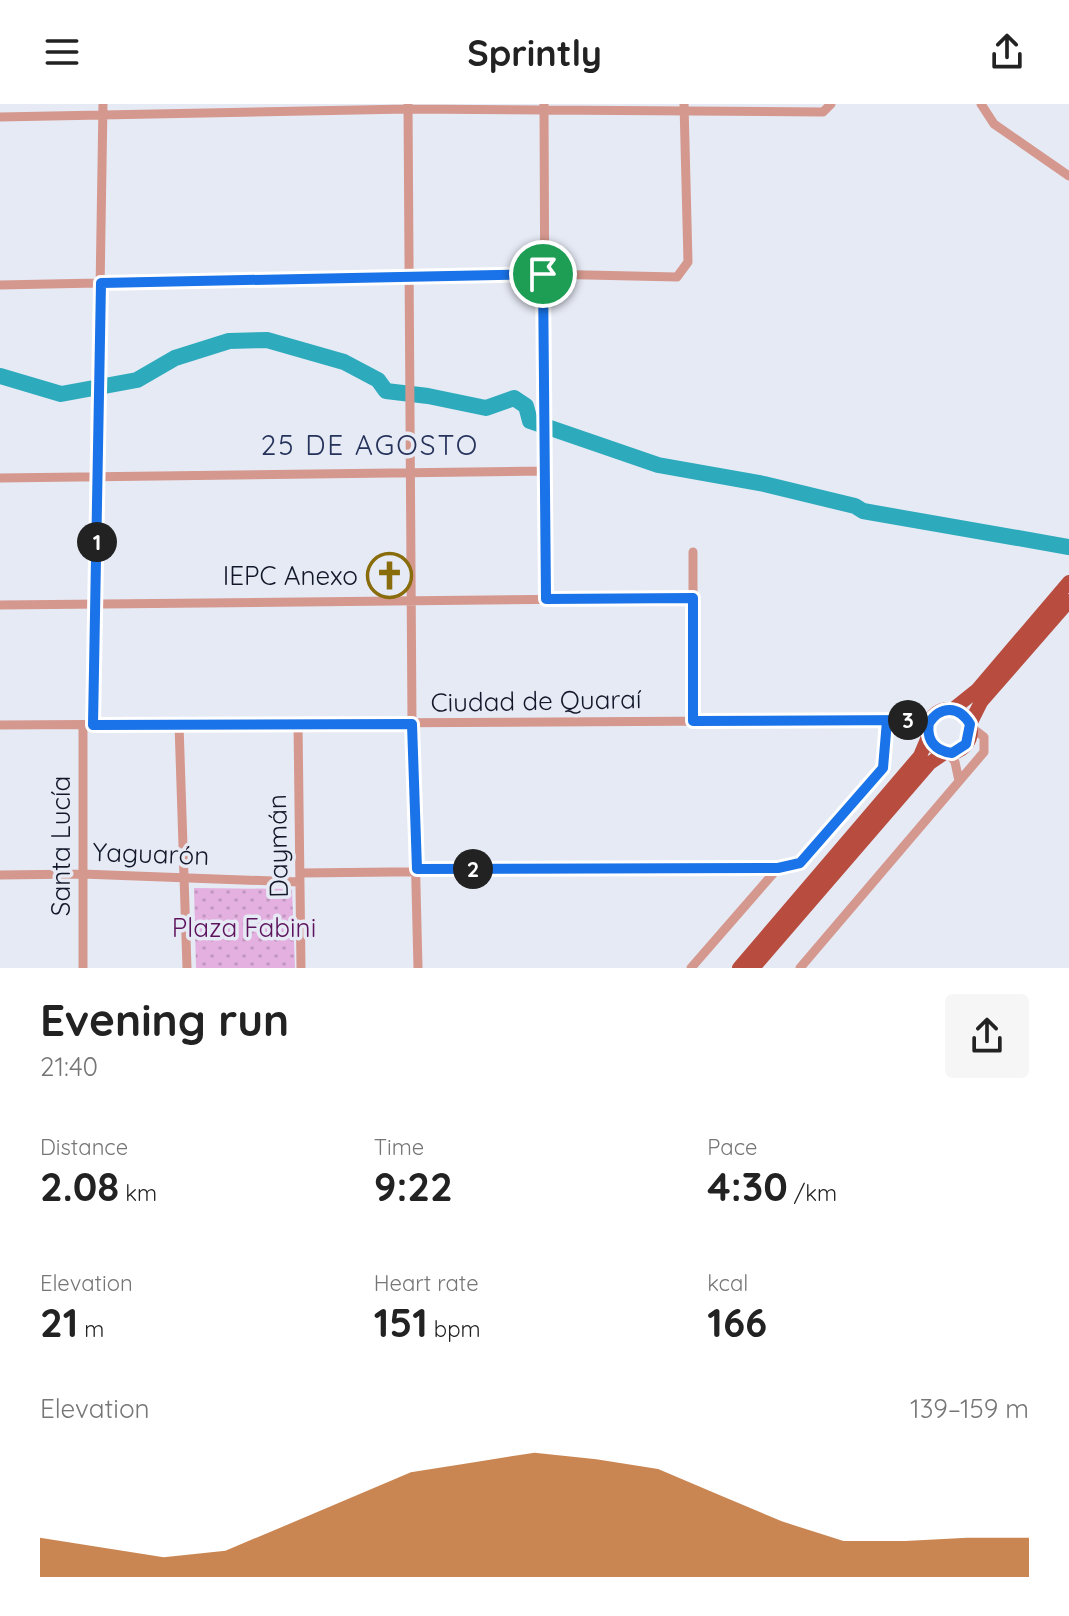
<!DOCTYPE html>
<html lang="en">
<head>
<meta charset="utf-8">
<style>
  :root { --surface:#fff; --page:#f6f6f6; --text:#222; --muted:#767676; --accent:#b45309 }
  body { margin:0; font-family:Quicksand,sans-serif; background:var(--page); color:var(--text); height:100vh; display:flex; flex-direction:column; font-size:30px; white-space:nowrap }
  * { box-sizing:border-box; margin:0 }
  p { font-size:26px; color:var(--muted) }
  .icon { flex:none; width:44px; height:44px; fill:none; stroke:currentColor; stroke-width:2; stroke-linecap:round; stroke-linejoin:round }
  .map { position:relative; height:864px; overflow:hidden }
  .panel { display:flex; flex-direction:column; background:var(--surface); flex:1 }
  .panel>* { flex:none }
  .pin { position:absolute; display:grid; place-items:center; width:68px; height:68px; color:#fff; margin:-34px; border:4px solid #fff; border-radius:50%; box-shadow:0 2px 8px #0007 }
  .km { position:absolute; width:40px; height:40px; margin:-20px; border-radius:50%; background:#222; color:#fff; font-size:22px; line-height:40px; text-align:center }
  .round { display:grid; place-items:center; flex:none; width:84px; height:84px; border-radius:8px; background:var(--page) }
  .overview { display:flex; align-items:center; justify-content:space-between; height:136px; padding:0 40px }
  h1 { font-size:44px; font-weight:700; line-height:60px }
  .metrics { display:grid; grid-template-columns:repeat(3,1fr); gap:12px; height:136px; padding:8px 40px }
  .metrics div { display:grid; align-content:center }
  .metrics b { font-size:40px; font-weight:700 }
  .metrics small { font-size:22px; font-weight:400 }
  .metrics p { font-size:22px }
  .chart { height:224px; padding:16px 40px }
  .chart p { display:flex; justify-content:space-between }
  .chart svg { width:100%; height:144px; margin-top:8px; fill:var(--accent); opacity:.7 }
  header { display:flex; justify-content:space-between; align-items:center; height:104px; padding:0 40px; background:var(--surface); font-size:36px; font-weight:700 }
  .map>svg:first-child { display:block }
  .park { fill:url(#park-dots) }
  .lines { fill:none; stroke-linecap:round; stroke-linejoin:round }
  .river { stroke:#2dabbd; stroke-width:16 }
  .minor { stroke:#d5988e; stroke-width:9 }
  .primary { stroke:#b74c3f; stroke-width:14 }
  .route-casing { stroke:#fff; stroke-width:16 }
  .route { stroke:#1a73e8; stroke-width:10 }
  .labels { text-anchor:middle; stroke-width:7; stroke-linejoin:round; paint-order:stroke }
  .poi-label { font-size:26px; fill:#12182a; stroke:#e6eaf5; text-anchor:end }
  .street-label { font-size:26px; fill:#12182a; stroke:#e6eaf5 }
  .park-label { font-size:26px; fill:#5d135c; stroke:#e6eaf5 }
  .neighbourhood-label { font-size:28px; letter-spacing:2px; fill:#25325a; stroke:#e6eaf5 }
</style>
</head>
<body>
<header><svg class="icon" aria-label="menu" viewBox="0 0 24 24"><path d="M4 6h16M4 12h16M4 18h16"/></svg>Sprintly<svg class="icon" aria-label="share" viewBox="0 0 24 24"><path d="M12 15V3M7 8l5-5 5 5M5 13v7h14v-7"/></svg></header>
<div class="map">
<svg width="1069" height="864" viewBox="0 0 1069 864">
  <defs>
    <pattern id="park-dots" width="8" height="8" patternUnits="userSpaceOnUse" patternTransform="scale(2)"><rect width="8" height="8" fill="#e3b0df"/><path d="M2 2h.1M6 6h.1" fill="none" stroke="#c297c0" stroke-width="1.8" stroke-linecap="round"/></pattern>
  </defs>
  <rect width="100%" height="100%" fill="#e6eaf5"/>
  <path class="park" d="M 194,784 L 292,785 L 295,864 L 196,864 Z"/>
  <g class="lines">
    <path class="river" d="M 0,272 L 61,290 L 137,276 L 175,254 L 229,237 L 267,236 L 344,258 L 378,276 L 386,287 L 428,292 L 486,304 L 514,294 L 526,302 L 530,317 L 658,361 L 764,380 L 855,402 L 863,407 L 1069,443"/>
    <path class="minor" d="M 408,0 L 412,620 L 418,864
      M 544,0 L 546,495
      M 981,0 L 994,20 L 1069,72
      M 0,13 L 408,5 L 823,8 L 831,0
      M 0,181 L 543,170 L 677,173 L 688,158 L 684,0
      M 0,374 L 543,367
      M 0,501 L 693,494
      M 693,617 L 693,448
      M 298,619 L 301,864
      M 179,620 L 187,864
      M 0,621 L 916,616 L 929,619
      M 83,621 L 83,864
      M 93,621 L 103,0
      M 948,648 L 955,658 L 959,677
      M 300,769 L 778,764
      M 0,771 L 82,770 L 300,778
      M 691,864 L 778,764 L 800,759 L 872,678 L 887,652 L 887,617
      M 800,864 L 984,648 L 984,633 L 971,623"/>
    <path class="primary" d="M927 627a22 22 0 1 1 44 0a22 22 0 1 1-44 0Z
      M 952,606 L 977,586 L 1069,478
      M 970,620 L 981,598 L 1069,497
      M 739,864 L 920,652 L 928,633
      M 753,864 L 930,659 L 946,648"/>
  </g>
  <g class="lines">
    <defs>
      <path id="route" d="M 543,170 L 101,179 L 93,621 L 412,620 L 417,765 L 778,764 L 800,759 L 883,664 L 887,617 L 929,619 C 941,601 959,602 970,620 L 966,640 L 952,649 C 935,647 926,636 929,619 L 916,616 L 693,617 L 693,494 L 546,495 L 543,170"/>
    </defs>
    <use href="#route" class="route-casing"/>
    <use href="#route" class="route"/>
  </g>
  <defs>
    <symbol id="church-ring" viewBox="-11 -11 22 22"><circle r="9.5" fill="#e6eaf5" stroke="#896c0b" stroke-width="1.5"/><path d="M-1.2-6h2.4v3.5h3.3v2.4h-3.3V6h-2.4V-.1h-3.3v-2.4h3.3Z" fill="#896c0b"/></symbol>
  </defs>
  <g fill-rule="evenodd">
    <use href="#church-ring" x="364" y="446" width="51" height="51"/>
  </g>
  <g class="labels">
    <g class="poi-label">
      <text x="358" y="481">IEPC Anexo</text>
    </g>
    <g class="street-label">
      <text transform="translate(536 597) rotate(-1)" y="9">Ciudad de Quaraí</text>
      <text transform="translate(61 742) rotate(-90)" y="9">Santa Lucía</text>
      <text transform="translate(278 742) rotate(-91)" y="9">Daymán</text>
      <text transform="translate(151 750) rotate(2)" y="9">Yaguarón</text>
    </g>
    <g class="park-label">
      <text x="244" y="833">Plaza Fabini</text>
    </g>
    <g class="neighbourhood-label">
      <text x="370" y="351">25 DE AGOSTO</text>
    </g>
  </g>
</svg>
<div class="pin" style="left:543px;top:170px;background:#1e9e55"><svg class="icon" aria-label="arrive" viewBox="0 0 24 24"><path d="M6 21V4h12l-3 4 3 4H6"/></svg></div>
<b class="km" style="left:97px;top:438px">1</b>
<b class="km" style="left:473px;top:765px">2</b>
<b class="km" style="left:908px;top:616px">3</b>
</div>
<section class="panel">
<div class="overview"><div><h1>Evening run</h1><p>21:40</p></div><a class="round"><svg class="icon" aria-label="share" viewBox="0 0 24 24"><path d="M12 15V3M7 8l5-5 5 5M5 13v7h14v-7"/></svg></a></div>
<div class="metrics">
<div><p>Distance</p><b>2.08<small> km</small></b></div>
<div><p>Time</p><b>9:22</b></div>
<div><p>Pace</p><b>4:30<small> /km</small></b></div>
</div>
<div class="metrics">
<div><p>Elevation</p><b>21<small> m</small></b></div>
<div><p>Heart rate</p><b>151<small> bpm</small></b></div>
<div><p>kcal</p><b>166</b></div>
</div>
<div class="chart"><p><span>Elevation</span>139–159 m</p>
<svg viewBox="0 0 160 44" preserveAspectRatio="none"><path d="M0 44V32L10 35L20 38L30 36L40 28L50 20L60 12L70 9L80 6L90 8L100 11L110 19L120 27L130 33L140 33L150 32L160 32V44z"/></svg>
</div>
</section>
</body>
</html>
